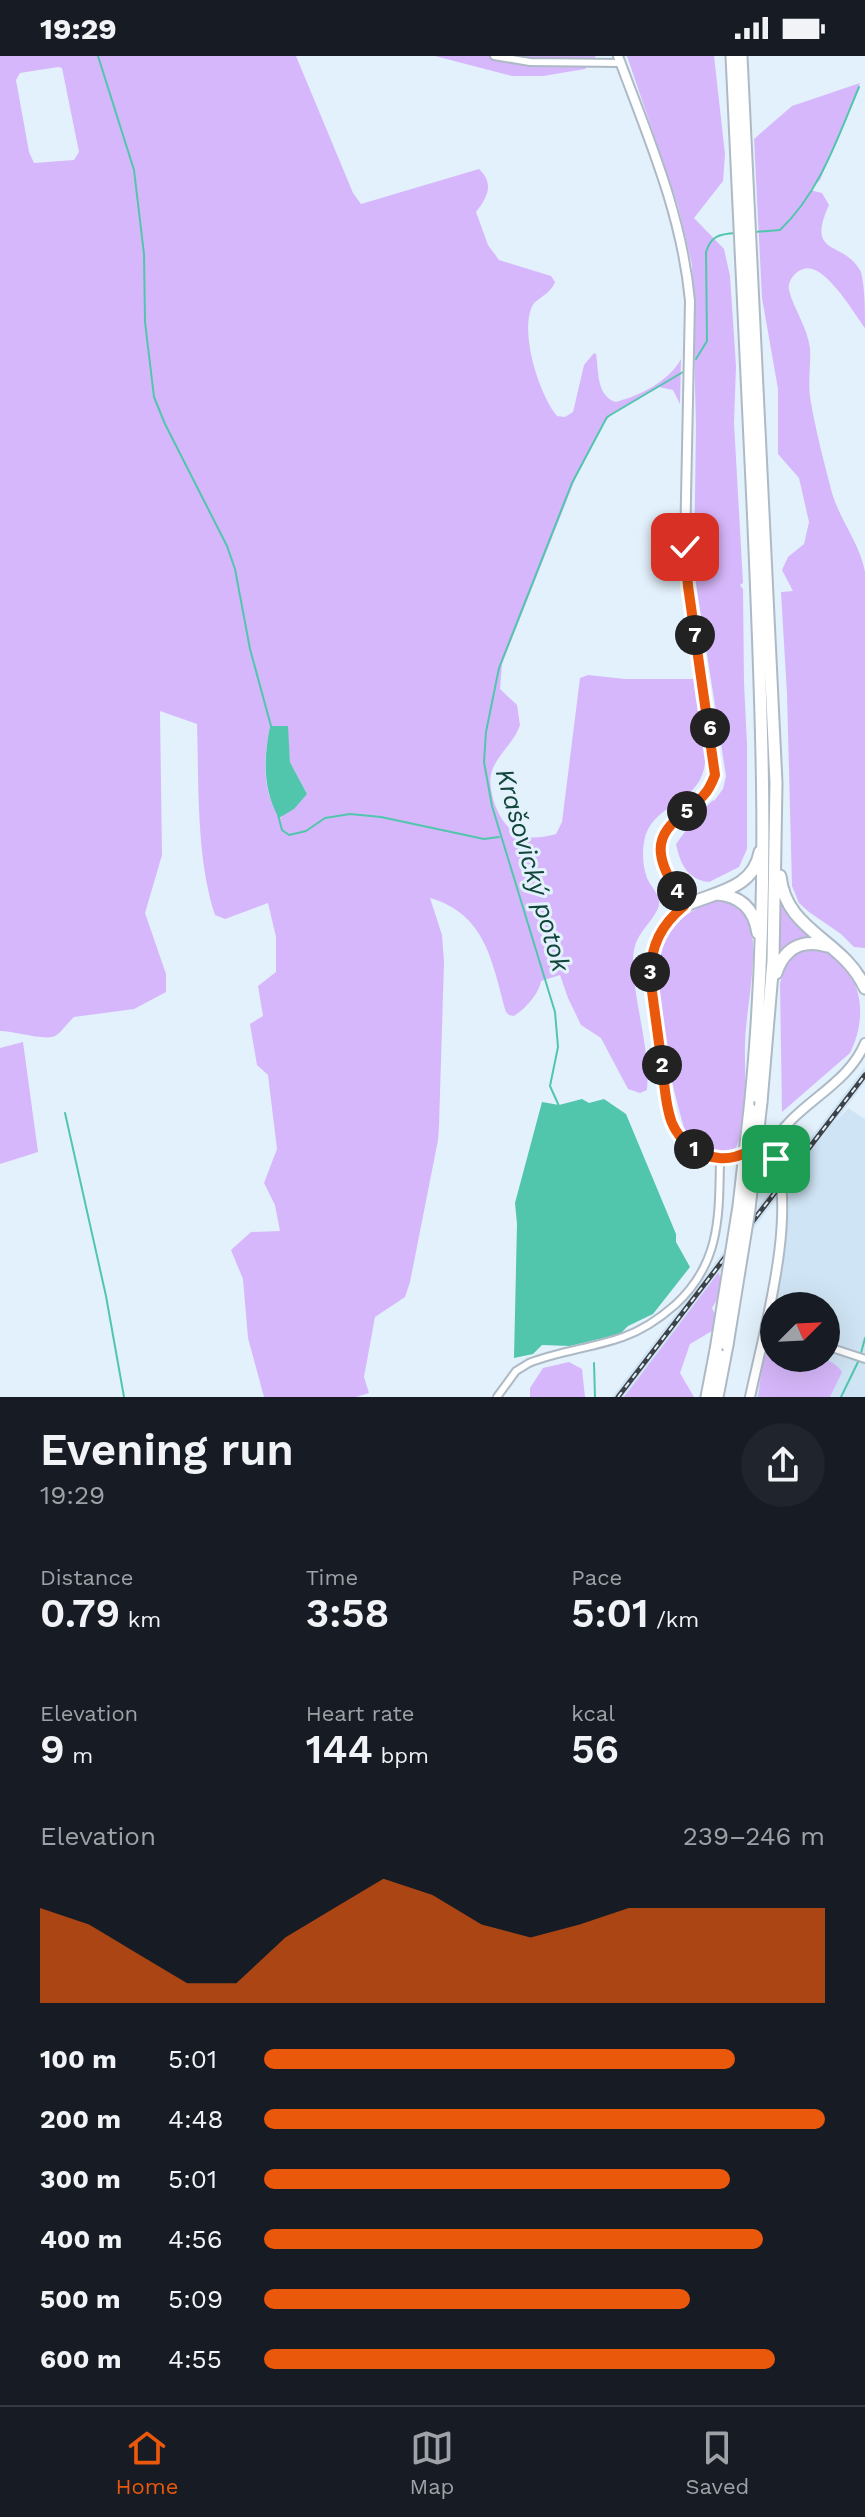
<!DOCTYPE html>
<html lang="en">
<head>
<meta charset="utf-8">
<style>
  :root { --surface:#171b24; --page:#20242c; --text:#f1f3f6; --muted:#9ea1a6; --line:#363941; --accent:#ea580c }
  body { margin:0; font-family:"Work Sans",sans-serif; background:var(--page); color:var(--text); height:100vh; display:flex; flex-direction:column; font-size:30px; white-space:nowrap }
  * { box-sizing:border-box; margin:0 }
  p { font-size:26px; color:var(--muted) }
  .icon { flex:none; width:44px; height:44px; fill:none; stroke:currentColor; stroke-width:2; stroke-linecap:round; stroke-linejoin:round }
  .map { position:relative; height:1341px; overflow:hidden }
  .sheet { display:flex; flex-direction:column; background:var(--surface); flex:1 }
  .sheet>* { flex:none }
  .needle { width:52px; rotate:66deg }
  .tools { position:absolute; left:760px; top:1236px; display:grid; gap:16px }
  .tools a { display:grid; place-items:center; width:80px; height:80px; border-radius:50%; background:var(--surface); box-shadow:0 8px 32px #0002; font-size:40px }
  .pin { position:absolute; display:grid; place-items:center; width:68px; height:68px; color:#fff; margin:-34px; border-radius:16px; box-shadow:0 4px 12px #0006 }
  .km { position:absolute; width:40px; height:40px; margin:-20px; border-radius:50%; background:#222; color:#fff; font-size:22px; line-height:40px; text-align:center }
  .round { display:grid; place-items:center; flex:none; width:84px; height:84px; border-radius:42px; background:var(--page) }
  .summary { display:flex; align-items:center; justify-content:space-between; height:136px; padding:0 40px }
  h1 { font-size:44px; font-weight:600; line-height:60px }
  .stats { display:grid; grid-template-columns:repeat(3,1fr); gap:12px; height:136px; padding:8px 40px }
  .stats div { display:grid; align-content:center }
  .stats b { font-size:40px; font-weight:600 }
  .stats small { font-size:22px; font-weight:400 }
  .stats p { font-size:22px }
  .chart { height:224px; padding:16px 40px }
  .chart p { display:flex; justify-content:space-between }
  .chart svg { width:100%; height:144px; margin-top:8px; fill:var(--accent); opacity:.7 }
  ul { padding:0 40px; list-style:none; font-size:26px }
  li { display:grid; grid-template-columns:128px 96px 1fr; align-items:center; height:60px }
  li i { height:20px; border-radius:10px; background:var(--accent) }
  .status { display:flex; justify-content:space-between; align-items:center; height:56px; padding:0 40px; background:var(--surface); direction:ltr }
  .status svg { height:22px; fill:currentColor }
  .tabs { display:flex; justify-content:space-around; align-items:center; height:112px; border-top:2px solid var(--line); background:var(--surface); font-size:22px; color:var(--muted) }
  .tabs a { display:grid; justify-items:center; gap:4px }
  .tabs .current { color:var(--accent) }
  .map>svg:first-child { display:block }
  .built { fill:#cfe4f4; fill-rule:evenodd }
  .green { fill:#d7b7fb; fill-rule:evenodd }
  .water { fill:#51c6ac }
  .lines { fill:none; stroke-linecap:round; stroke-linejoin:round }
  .stream { stroke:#51c6ac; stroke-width:2 }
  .minor-casing { stroke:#adbac5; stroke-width:10 }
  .tertiary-casing { stroke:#adbac5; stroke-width:12 }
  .trunk-casing { stroke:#adbac5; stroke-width:15 }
  .minor { stroke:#fff; stroke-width:6 }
  .tertiary { stroke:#fff; stroke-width:8 }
  .trunk { stroke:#fff; stroke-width:11 }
  .rail-casing { stroke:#3c4247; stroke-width:5 }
  .rail { stroke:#e3f1fc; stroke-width:2; stroke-dasharray:6; stroke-linecap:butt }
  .trunk-bridge-casing { stroke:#adbac5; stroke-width:15; stroke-linecap:butt }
  .trunk-bridge { stroke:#fff; stroke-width:11 }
  .route-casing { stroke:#fff; stroke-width:16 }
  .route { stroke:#ea580c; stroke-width:10 }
  .labels { text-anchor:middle; stroke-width:6; stroke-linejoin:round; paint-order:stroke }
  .water-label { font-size:26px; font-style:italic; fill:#12463b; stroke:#e3f1fc }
</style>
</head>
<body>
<div class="status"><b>19:29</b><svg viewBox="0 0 49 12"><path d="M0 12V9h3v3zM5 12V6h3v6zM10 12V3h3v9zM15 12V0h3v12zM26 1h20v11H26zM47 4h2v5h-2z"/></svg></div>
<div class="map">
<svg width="865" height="1341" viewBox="0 0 865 1341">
  <rect width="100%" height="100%" fill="#e3f1fc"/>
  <path class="built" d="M 865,1011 L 865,1026 L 833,1069 L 848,1052 L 865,1063 L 865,1341 L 754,1341 L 784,1185 L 787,1129 L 624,1341 L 612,1341 ZM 774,1250 L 826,1250 L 826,1302 L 774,1302 Z"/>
  <path class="green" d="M 0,0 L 296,0 L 353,137 L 361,148 L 479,113 C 495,128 487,142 476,156 L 488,189 L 499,204 L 551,220 L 555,226 C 549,241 535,241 531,253 C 521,280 539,338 557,360 L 565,361 L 573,356 L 584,309 L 594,297 L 596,298 C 599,315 596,340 616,346 C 641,339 668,326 681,303 L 680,348 L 673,334 L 659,331 L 616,355 L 603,367 L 576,421 L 502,608 L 500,633 L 517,649 L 520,669 C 515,686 496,699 491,718 C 489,727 492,740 495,749 C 507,779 525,787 556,778 L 562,766 L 580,622 L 588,619 L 625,623 L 694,623 C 694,653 710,683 704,713 C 696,749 650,748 644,786 C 642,797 643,811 647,822 C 650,830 661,839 659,849 C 656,862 639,875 635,890 C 632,900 633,911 634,921 C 637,956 650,996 647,1034 L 640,1037 L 628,1033 L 601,982 L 581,969 L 568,942 L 560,919 L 541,925 C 539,938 525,953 514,960 L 509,959 L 506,956 C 492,906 486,858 430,842 L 442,879 L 444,906 L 439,1070 L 438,1084 L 410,1226 L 405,1241 L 375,1261 L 364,1321 L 369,1337 L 356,1341 L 264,1341 L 248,1282 L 243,1223 L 231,1194 L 251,1176 L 280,1175 L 275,1149 L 264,1127 L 277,1093 L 268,1019 L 257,1009 L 250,968 L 263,960 L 258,930 L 276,916 L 276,881 L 268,847 L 225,863 L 215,859 C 196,801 199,729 197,668 L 160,655 L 162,799 L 145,857 L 166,918 L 166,936 L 134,953 L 74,961 C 68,966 61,977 55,980 C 44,985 15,975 0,975 ZM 58,11 L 62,12 L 79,96 L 74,104 L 34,107 L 29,96 L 16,24 L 20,17 ZM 270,670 L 287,670 L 290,706 L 307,738 L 280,762 C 261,736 264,700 270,670 Z
    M 435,0 L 596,0 L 585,13 L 543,20 L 512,20 Z
    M 627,0 L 714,0 L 725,98 L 723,125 L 694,162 L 724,193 L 730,220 L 736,310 L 734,367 L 743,527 L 740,529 L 743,533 L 744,627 L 747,688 L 747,793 L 739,811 L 709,826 C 688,824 680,808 676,788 L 695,762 L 713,744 L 714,745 L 723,733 L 726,720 L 694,515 L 696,370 L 692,209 L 678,150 Z
    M 860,27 L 820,124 L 810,134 L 822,137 L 829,149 C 805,202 844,183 861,216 C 865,232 865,255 865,272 C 854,257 831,218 812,213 C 801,209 787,222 789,234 C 794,254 807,270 810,292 C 811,308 808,325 810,341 C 815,372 824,406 832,437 C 840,464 860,488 865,516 L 865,892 L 854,891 L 841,878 L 809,856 L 799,847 L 792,830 L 787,638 L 781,536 L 793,535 L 782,514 L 788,501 L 804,488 L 809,466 L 799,422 L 778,398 L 778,333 L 762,242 L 754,83 L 792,50 Z
    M 779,842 L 798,868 L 819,883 L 777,903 Z
    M 723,843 C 734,849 746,854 750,868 C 759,898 746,953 745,987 C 744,1020 750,1060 736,1092 C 714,1100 698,1094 685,1075 C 672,1029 645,929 664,885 C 674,863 701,847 723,843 Z
    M 804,892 C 810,893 818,892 823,894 C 829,896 834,902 839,905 C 865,929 865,967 850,997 L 782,1056 L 780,929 C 783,912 788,900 804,892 Z
    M 23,986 L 38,1096 L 0,1108 L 0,992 Z
    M 719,1216 C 722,1228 719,1243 712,1252 L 715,1258 L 712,1275 L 690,1288 L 680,1317 L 694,1341 L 624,1341 Z
    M 774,1286 L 774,1302 C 796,1302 829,1295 842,1316 L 830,1341 L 758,1341 C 761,1324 761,1298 774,1286 Z
    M 569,1306 L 582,1313 L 585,1341 L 530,1341 L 530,1332 L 543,1312 Z"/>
  <path class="water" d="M 270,670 L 288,670 L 290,706 L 307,738 L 294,753 L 279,762 C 262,733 264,701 270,670 Z
    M 582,1043 L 589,1047 L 604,1043 L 626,1058 L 676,1178 L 676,1186 L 690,1211 L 653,1258 L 628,1270 L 620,1278 L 570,1290 L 542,1289 L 533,1298 L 514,1302 L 517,1168 L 515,1147 L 542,1046 L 559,1049 Z"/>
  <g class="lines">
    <path class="stream" d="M 98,0 L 134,114 L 144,198 L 145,266 L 154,341 L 165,368 L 227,490 L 235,513 L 250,593 L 271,670
      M 754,176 L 780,174 C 820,136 838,81 859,31
      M 696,303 L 707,285 L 706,196 C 711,180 719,178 736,177
      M 278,759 L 282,774 L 289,779 L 306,775 L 325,762 L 350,758 L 381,761 L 484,783 L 499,781
      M 559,1050 L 550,1030 L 558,991 L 555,956 L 492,750 L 484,706 L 486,676 L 499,612 L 572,427 L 607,361 L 683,316
      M 65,1057 L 106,1240 L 124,1341
      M 861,1297 L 865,1282
      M 594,1307 L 595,1341
      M 841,1341 L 858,1306"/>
    <defs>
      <path id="minor" d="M 494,0 L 530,6 L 621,7
        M 826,1290 L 865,1303
        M 497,1341 L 516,1315 L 529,1307 C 559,1295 592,1292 623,1281 C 643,1274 659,1263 675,1249 C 721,1207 719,1160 720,1102"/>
      <path id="tertiary" d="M 618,0 C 648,81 682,158 690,245 L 685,491 L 688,530 L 715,719 C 712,727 709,734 703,740 C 687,758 657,769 661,798 C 663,816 676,834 684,850 L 662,872 L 650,901 L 652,939 L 669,1056 L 673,1069 L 691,1091 L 712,1101 L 735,1102 L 763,1090 L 771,1092
        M 771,1092 C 792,1048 846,1033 865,987
        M 750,1341 C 763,1279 801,1148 771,1092"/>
      <path id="trunk" d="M 732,0 C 739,149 746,298 753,448 C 762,651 771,850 750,1053
        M 741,0 L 776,727 L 773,905 L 761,1046
        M 780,820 C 786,876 843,883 865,932
        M 717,838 C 741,840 754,853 758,877
        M 684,850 C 714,836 753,834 760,796
        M 776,917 C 784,893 801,882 827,890
        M 707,1341 L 716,1294
        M 717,1341 L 727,1289"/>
    </defs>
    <use href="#minor" class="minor-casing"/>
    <use href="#tertiary" class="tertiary-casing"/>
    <use href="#trunk" class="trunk-casing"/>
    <use href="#minor" class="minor"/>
    <use href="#tertiary" class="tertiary"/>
    <use href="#trunk" class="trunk"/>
    <defs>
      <path id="rail" d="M 618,1341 L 865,1019"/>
    </defs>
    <use href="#rail" class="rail-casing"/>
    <use href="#rail" class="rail"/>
    <defs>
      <path id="trunk-bridge" d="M 727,1289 L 749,1153 L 761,1046
        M 716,1294 L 739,1150 L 750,1053"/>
    </defs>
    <use href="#trunk-bridge" class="trunk-bridge-casing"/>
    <use href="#trunk-bridge" class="trunk-bridge"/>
  </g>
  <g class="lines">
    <defs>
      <path id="route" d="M 685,491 L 688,530 L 715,719 C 712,727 709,734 703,740 C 687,758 657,770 661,798 C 663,816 677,834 684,850 C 661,869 651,889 650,920 C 654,952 659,985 663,1018 C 665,1034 666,1052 672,1067 C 680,1086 699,1100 719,1102 C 738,1104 750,1093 766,1090 L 771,1092 L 776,1103"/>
    </defs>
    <use href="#route" class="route-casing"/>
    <use href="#route" class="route"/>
  </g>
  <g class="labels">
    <g class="water-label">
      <text transform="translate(533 814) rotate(74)" y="9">Krašovický potok</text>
    </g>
  </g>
</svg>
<div class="tools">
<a><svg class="needle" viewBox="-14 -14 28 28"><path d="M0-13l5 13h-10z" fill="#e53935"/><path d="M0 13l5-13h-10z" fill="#9ea1a6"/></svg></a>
</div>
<div class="pin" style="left:776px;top:1103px;background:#1e9e55"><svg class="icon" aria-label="arrive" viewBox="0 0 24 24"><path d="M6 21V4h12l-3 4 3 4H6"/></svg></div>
<div class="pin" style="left:685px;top:491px;background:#d93025"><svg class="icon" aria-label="check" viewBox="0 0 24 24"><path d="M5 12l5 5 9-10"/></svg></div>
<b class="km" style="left:694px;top:1093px">1</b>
<b class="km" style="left:662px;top:1009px">2</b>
<b class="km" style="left:650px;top:916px">3</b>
<b class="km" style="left:677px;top:835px">4</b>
<b class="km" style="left:687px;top:755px">5</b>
<b class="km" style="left:710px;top:672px">6</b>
<b class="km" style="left:695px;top:579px">7</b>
</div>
<section class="sheet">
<div class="summary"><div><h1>Evening run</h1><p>19:29</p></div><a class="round"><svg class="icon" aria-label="share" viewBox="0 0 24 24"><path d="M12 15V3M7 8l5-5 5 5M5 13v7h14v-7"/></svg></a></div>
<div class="stats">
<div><p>Distance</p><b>0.79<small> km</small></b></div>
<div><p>Time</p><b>3:58</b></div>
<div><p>Pace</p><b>5:01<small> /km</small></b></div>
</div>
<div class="stats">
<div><p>Elevation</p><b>9<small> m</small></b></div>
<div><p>Heart rate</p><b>144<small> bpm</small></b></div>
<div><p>kcal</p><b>56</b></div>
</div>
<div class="chart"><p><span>Elevation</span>239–246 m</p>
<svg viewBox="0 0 160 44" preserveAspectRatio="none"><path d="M0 44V15L10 20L20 29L30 38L40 38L50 24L60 15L70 6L80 11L90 20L100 24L110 20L120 15L130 15L140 15L150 15L160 15V44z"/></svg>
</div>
<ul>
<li><b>100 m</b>5:01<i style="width:84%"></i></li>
<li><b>200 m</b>4:48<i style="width:100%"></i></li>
<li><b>300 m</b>5:01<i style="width:83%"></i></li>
<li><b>400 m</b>4:56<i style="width:89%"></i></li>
<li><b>500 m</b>5:09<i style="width:76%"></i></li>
<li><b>600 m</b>4:55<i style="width:91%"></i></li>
</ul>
</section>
<nav class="tabs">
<a class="current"><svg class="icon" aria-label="home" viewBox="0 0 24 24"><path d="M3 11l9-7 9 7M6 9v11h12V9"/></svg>Home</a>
<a><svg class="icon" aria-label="map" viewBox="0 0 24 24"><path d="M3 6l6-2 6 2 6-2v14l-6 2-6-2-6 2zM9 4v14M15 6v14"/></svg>Map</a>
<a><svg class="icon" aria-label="saved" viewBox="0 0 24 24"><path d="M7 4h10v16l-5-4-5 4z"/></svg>Saved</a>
</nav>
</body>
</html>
